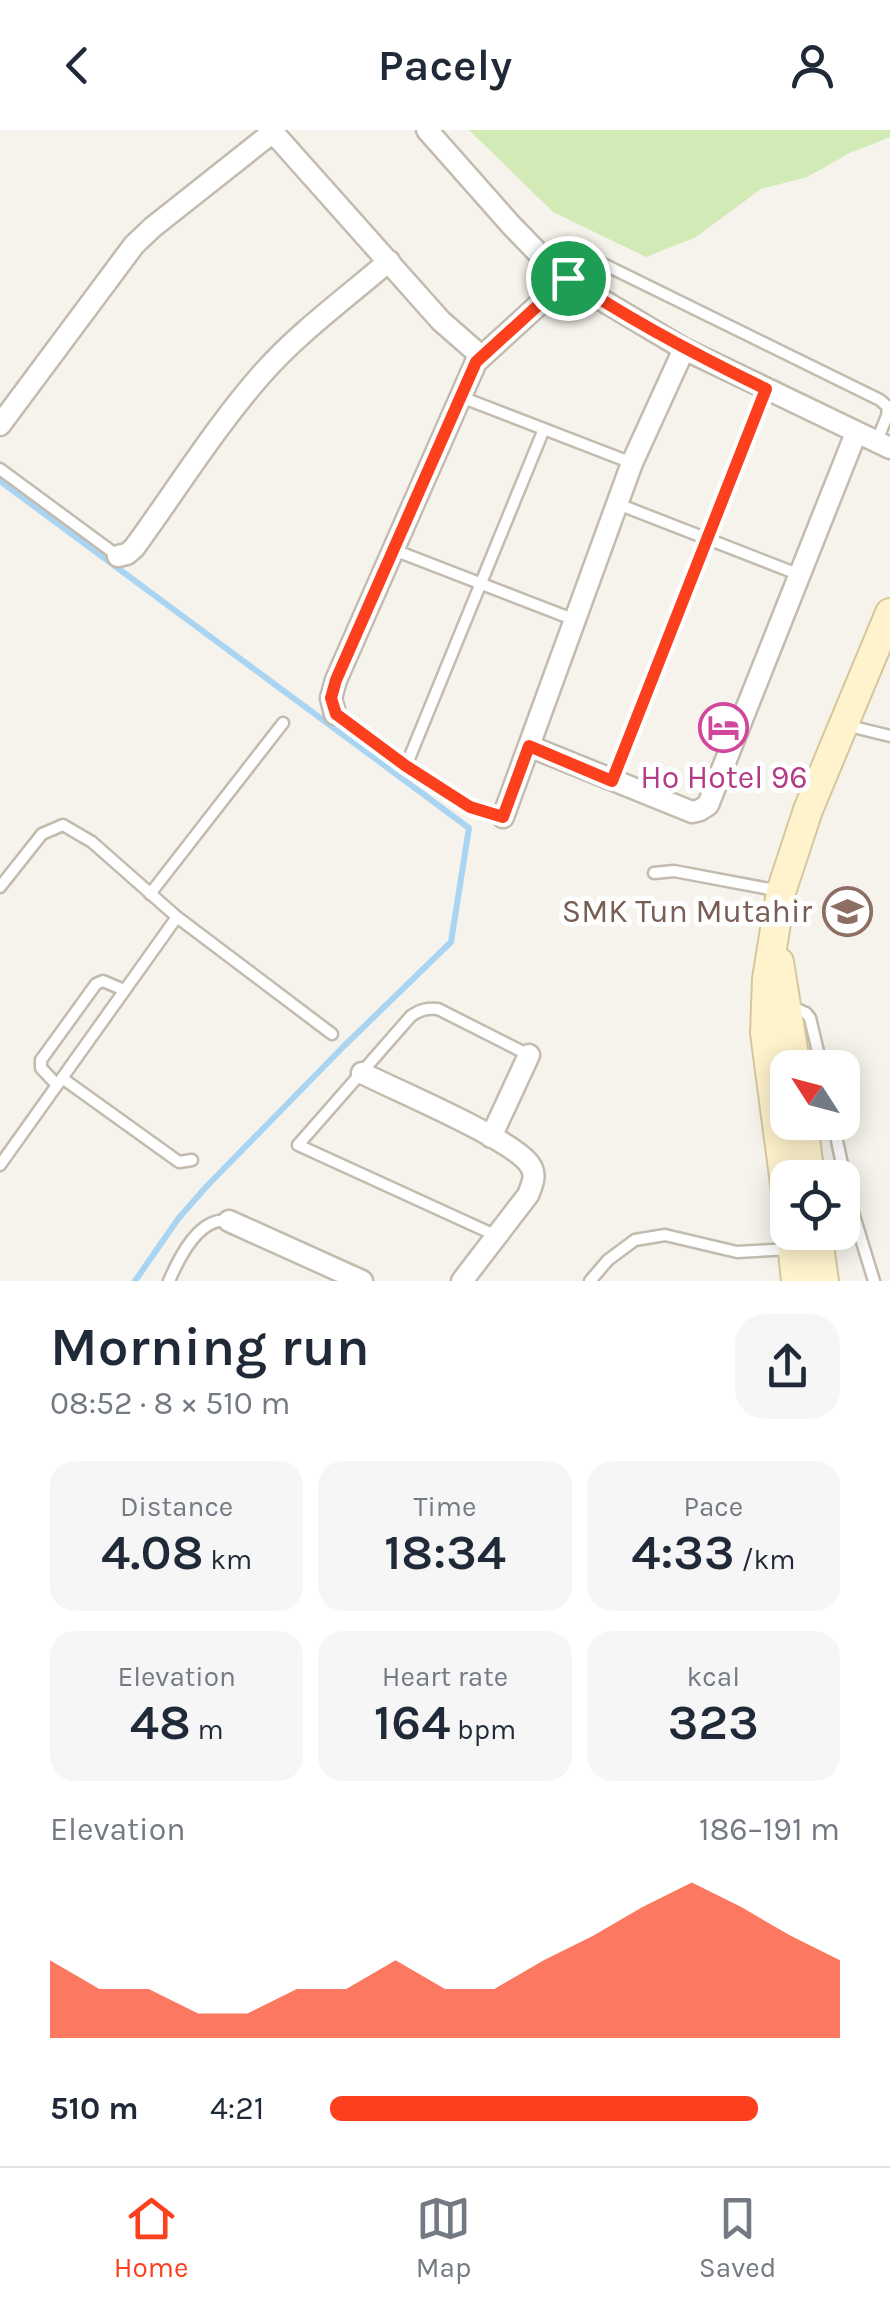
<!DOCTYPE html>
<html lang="en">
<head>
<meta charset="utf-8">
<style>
  :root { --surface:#fff; --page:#f6f6f7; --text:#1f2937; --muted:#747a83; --line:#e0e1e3; --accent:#fc3f1d }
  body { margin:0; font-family:Karla,sans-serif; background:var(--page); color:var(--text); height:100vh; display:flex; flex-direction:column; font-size:38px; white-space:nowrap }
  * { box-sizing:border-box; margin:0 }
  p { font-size:32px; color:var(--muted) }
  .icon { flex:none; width:55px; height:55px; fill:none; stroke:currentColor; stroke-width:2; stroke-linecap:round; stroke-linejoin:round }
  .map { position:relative; height:1151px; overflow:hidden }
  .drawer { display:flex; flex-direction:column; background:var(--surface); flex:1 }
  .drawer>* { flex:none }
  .needle { width:65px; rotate:306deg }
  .fabs { position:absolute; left:770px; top:920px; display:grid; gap:20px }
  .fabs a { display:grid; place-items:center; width:90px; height:90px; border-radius:20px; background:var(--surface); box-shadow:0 5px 25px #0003; font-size:50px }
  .pin { position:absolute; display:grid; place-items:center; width:85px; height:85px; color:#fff; margin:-42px; border:5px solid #fff; border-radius:50%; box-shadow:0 2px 10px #0007 }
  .round { display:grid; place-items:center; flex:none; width:105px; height:105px; border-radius:30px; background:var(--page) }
  .head { display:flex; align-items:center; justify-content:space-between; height:170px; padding:0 50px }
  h1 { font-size:55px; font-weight:600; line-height:75px }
  .stats { display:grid; grid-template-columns:repeat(3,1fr); gap:15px; height:170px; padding:10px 50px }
  .stats div { display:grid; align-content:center; border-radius:25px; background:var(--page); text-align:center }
  .stats b { font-size:50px; font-weight:600 }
  .stats small { font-size:28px; font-weight:400 }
  .stats p { font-size:28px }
  .chart { height:280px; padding:20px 50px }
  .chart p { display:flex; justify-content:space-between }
  .chart svg { width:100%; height:180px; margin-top:10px; fill:var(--accent); opacity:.7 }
  ul { padding:0 50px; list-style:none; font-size:32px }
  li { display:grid; grid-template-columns:160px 120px 1fr; align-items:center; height:75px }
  li i { height:25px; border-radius:12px; background:var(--accent) }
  header { display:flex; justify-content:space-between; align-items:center; height:130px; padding:0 50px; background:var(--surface); font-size:45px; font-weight:600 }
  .menu { display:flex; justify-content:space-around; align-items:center; height:140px; border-top:2px solid var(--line); background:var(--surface); font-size:28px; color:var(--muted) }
  .menu a { display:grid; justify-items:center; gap:5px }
  .menu .active { color:var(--accent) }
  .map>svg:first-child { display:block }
  .green { fill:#d2eab5 }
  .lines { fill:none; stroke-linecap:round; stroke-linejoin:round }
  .stream { stroke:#a9d4f2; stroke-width:6 }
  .lane-casing { stroke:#c2bbae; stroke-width:15 }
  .street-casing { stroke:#c2bbae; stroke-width:25 }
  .secondary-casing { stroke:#d6c79b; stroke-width:32 }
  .lane { stroke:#fff; stroke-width:10 }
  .street { stroke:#fff; stroke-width:20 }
  .secondary { stroke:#fff3cd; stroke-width:28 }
  .route-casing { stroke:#fff; stroke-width:20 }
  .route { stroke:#fc3f1d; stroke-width:12 }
  .labels { text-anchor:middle; stroke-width:10; stroke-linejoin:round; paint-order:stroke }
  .hotel-label { font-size:32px; fill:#b23c85; stroke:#fff }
  .education-label { font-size:32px; fill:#785e54; stroke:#fff; text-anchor:end }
</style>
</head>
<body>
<header><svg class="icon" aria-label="back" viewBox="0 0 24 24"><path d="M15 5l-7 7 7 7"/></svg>Pacely<svg class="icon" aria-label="person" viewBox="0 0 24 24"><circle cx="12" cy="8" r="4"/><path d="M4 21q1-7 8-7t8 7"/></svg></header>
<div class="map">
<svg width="890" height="1151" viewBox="0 0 890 1151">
  <rect width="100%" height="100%" fill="#f6f3ec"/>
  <path class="green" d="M 469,0 L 890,0 L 890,7 L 850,23 L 807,47 L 761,59 L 696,107 L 646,127 L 553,82 Z"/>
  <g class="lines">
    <path class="stream" d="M 0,351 L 469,698 L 451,812 L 344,916 L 206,1057 L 178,1089 L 135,1151"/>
    <defs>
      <path id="lane" d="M 569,147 L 589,127 L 880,270 L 888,277 L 887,286 L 876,313
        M 461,267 L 632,333
        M 0,339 L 118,426
        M 618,374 L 800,445
        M 394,420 L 575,490
        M 335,584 L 406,636 L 470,677 L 503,687
        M 845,595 L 890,606
        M 406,636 L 544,299
        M 612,649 L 766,259
        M 654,743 L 674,741 L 780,761
        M 0,757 L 42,704 L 63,695 L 92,712 L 177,787 L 332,904
        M 150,764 L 283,593
        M 792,877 L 806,883 L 810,888 L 822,938
        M 62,948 L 179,1032 L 192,1030
        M 57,955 L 41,938 L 41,930 L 96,854 L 103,851 L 124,860
        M 833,992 L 851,1076 L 874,1151
        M 0,1035 L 177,787
        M 497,1106 L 298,1015 L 411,886 C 420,880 426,878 438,879 L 529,925
        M 169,1151 C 179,1128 199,1086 229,1091
        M 590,1151 L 608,1130 L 635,1110 L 665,1105 L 737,1122 L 791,1119"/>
      <path id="street" d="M 271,0 L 441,191 L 481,226
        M 427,0 L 511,95 L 540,125 L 597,167 L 684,219 L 890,318
        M 0,295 L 134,115 L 153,97 L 273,2
        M 118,426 L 127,424 L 134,418 C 175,362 216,296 262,244 C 299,202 346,168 389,131
        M 335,584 L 331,568 L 336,550 L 476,232 L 568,148
        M 529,616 L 692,682 L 700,680 L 708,675 L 856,303
        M 503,687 L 632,333 L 684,219
        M 362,943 C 395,960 513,1009 530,1035 C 537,1045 532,1055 528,1065 L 462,1151
        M 491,1007 L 529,925
        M 229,1091 L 362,1151"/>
      <path id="secondary" d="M 779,832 L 796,938
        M 803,992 L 810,1048
        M 788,1076 L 765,903 L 767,849 L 781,762 L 808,680 L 890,483
        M 791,1102 L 796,1151
        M 817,1102 L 824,1151"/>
    </defs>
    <use href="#lane" class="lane-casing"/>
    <use href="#street" class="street-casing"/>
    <use href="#secondary" class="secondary-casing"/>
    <use href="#lane" class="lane"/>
    <use href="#street" class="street"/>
    <use href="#secondary" class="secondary"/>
  </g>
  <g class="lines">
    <defs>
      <path id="route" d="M 568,148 C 631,191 698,226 766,259 L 612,651 L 529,616 L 503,687 L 470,677 L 406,636 L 336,584 L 331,568 L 336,550 L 476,232 Z"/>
    </defs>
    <use href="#route" class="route-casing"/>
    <use href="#route" class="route"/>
  </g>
  <defs>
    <symbol id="hotel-ring" viewBox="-11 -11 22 22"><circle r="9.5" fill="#fff" stroke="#d1479c" stroke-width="1.5"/><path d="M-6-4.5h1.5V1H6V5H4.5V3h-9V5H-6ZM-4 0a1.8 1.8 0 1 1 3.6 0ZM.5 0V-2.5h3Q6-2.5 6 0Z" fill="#d1479c"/></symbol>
    <symbol id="school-ring" viewBox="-11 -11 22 22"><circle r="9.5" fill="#fff" stroke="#8d6e63" stroke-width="1.5"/><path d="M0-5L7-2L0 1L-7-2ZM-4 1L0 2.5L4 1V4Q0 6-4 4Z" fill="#8d6e63"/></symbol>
  </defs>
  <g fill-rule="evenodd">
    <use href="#hotel-ring" x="696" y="570" width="55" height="55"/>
    <use href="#school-ring" x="820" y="754" width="55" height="55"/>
  </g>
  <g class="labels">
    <g class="hotel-label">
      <text x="724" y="658">Ho Hotel 96</text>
    </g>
    <g class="education-label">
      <text x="812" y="792">SMK Tun Mutahir</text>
    </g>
  </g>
</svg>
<div class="fabs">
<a><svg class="needle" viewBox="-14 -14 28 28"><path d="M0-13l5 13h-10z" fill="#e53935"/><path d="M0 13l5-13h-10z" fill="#747a83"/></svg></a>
<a><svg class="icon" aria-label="locate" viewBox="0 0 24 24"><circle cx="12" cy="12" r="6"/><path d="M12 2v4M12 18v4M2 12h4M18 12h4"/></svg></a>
</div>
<div class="pin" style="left:568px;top:148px;background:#1e9e55"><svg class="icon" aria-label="arrive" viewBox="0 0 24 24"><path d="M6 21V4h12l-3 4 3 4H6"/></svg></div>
</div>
<section class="drawer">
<div class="head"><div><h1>Morning run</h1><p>08:52 · 8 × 510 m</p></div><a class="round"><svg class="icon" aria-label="share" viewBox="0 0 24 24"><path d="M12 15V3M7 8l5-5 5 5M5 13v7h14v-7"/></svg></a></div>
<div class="stats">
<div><p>Distance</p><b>4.08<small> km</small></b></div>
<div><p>Time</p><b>18:34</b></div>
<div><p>Pace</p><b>4:33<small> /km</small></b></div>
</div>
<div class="stats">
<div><p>Elevation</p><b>48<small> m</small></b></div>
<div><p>Heart rate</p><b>164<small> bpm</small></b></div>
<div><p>kcal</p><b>323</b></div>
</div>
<div class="chart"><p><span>Elevation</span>186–191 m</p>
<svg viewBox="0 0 160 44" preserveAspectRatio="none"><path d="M0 44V25L10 32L20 32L30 38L40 38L50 32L60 32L70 25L80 32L90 32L100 25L110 19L120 12L130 6L140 12L150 19L160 25V44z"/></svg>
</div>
<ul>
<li><b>510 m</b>4:21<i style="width:84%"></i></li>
</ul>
</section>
<nav class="menu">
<a class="active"><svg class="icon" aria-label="home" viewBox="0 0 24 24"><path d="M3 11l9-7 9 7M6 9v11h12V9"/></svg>Home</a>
<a><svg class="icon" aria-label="map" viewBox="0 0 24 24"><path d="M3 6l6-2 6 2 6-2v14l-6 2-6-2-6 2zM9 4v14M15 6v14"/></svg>Map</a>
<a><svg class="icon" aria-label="saved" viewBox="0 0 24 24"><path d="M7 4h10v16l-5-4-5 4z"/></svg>Saved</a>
</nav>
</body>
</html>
